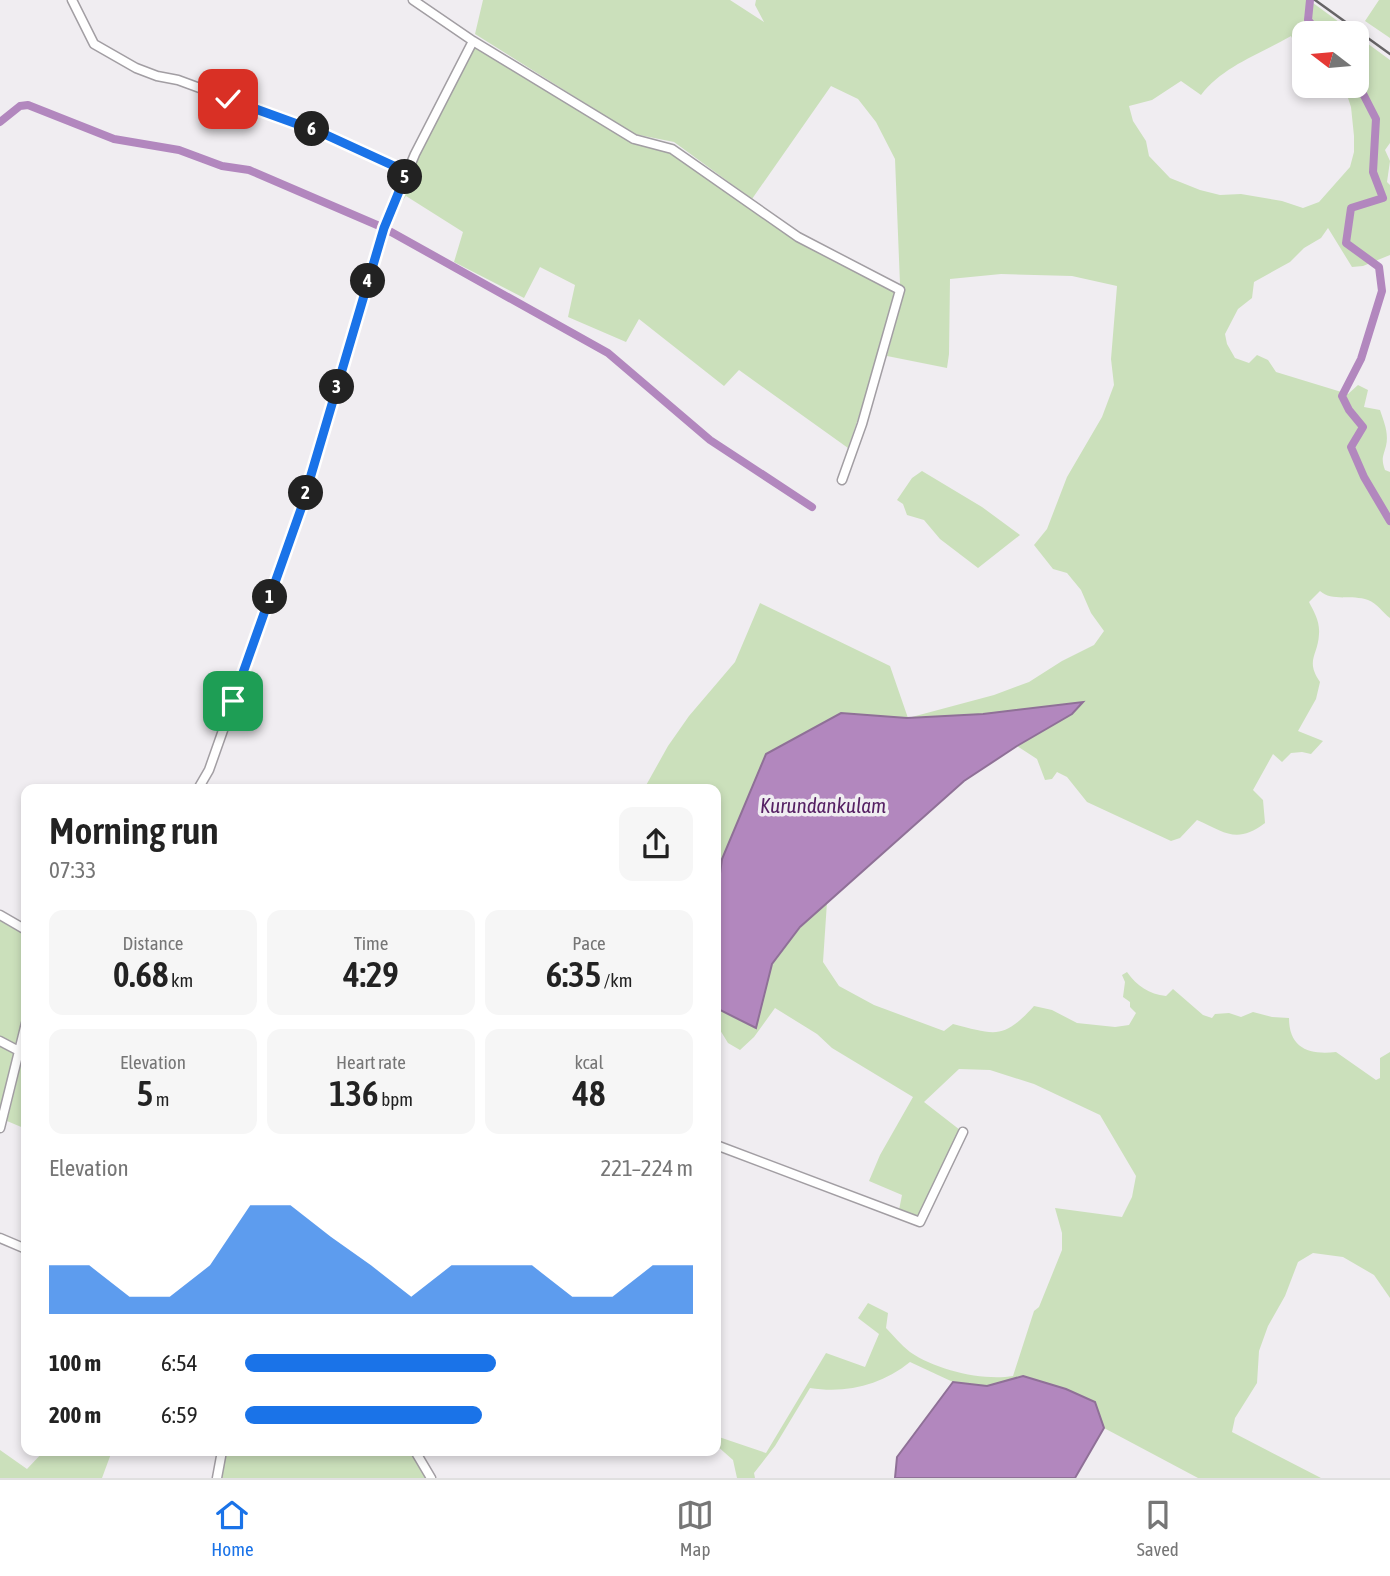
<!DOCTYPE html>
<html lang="en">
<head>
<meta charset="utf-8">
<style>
  :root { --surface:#fff; --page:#f6f6f6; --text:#222; --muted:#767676; --line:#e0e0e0; --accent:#1a73e8 }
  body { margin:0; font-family:"Asap Condensed",sans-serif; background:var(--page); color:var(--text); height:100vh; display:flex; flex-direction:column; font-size:26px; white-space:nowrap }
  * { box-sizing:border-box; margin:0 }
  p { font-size:23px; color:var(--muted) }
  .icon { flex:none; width:38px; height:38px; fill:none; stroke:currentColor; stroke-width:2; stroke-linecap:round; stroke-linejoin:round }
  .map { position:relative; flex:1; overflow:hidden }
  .panel { position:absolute; left:21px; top:784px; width:700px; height:672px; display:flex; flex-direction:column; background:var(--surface); border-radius:14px; box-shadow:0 4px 10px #0003 }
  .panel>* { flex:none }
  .needle { width:46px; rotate:286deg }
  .buttons { position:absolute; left:1292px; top:21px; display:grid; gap:14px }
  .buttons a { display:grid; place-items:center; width:77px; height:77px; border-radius:14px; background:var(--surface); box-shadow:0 4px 10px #0003; font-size:35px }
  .pin { position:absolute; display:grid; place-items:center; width:60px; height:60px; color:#fff; margin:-30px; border-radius:14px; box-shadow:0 4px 10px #0006 }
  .km { position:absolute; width:35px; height:35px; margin:-18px; border-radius:50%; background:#222; color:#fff; font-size:19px; line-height:35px; text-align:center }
  .round { display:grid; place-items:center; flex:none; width:74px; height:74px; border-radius:14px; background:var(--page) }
  .headline { display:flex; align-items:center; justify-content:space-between; height:119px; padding:0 28px }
  h1 { font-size:38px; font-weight:600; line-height:52px }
  .figures { display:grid; grid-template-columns:repeat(3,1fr); gap:10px; height:119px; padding:7px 28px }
  .figures div { display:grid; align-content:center; border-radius:14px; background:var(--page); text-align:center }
  .figures b { font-size:35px; font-weight:600 }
  .figures small { font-size:19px; font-weight:400 }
  .figures p { font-size:19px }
  .chart { height:196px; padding:14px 28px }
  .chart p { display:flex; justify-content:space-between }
  .chart svg { width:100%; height:126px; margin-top:7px; fill:var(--accent); opacity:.7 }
  ul { padding:0 28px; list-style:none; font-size:23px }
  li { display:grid; grid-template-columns:112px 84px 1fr; align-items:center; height:52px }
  li i { height:18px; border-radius:9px; background:var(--accent) }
  .menu { display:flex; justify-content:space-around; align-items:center; height:98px; border-top:2px solid var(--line); background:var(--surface); font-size:19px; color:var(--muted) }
  .menu a { display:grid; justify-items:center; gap:4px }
  .menu .current { color:var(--accent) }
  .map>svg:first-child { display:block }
  .green { fill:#cbe0bb }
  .water { fill:#b287be; stroke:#8f7097; stroke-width:2 }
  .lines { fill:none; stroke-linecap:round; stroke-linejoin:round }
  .canal { stroke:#b287be; stroke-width:8 }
  .minor-casing { stroke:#a29ea3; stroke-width:11 }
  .minor { stroke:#fff; stroke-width:8 }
  .rail { stroke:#666466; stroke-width:2.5 }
  .route-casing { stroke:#fff; stroke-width:14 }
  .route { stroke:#1a73e8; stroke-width:9 }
  .labels { text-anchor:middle; stroke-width:7; stroke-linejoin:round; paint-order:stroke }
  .water-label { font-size:21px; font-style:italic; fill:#562164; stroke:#f0edf1 }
</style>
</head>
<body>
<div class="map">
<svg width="1390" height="1478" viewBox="0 0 1390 1478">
  <rect width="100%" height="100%" fill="#f0edf1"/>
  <path class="green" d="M 483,0 L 730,0 L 764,22 L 755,5 L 756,0 L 1309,0 L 1354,33 L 1304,33 L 1304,55 L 1299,52 L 1291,36 C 1260,54 1223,66 1201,95 L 1181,81 L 1152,100 L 1129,106 L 1133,121 L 1146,141 L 1149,156 L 1170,178 L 1200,190 L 1220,195 L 1241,194 L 1282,201 L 1303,208 L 1319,202 L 1350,167 L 1354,152 L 1354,136 L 1351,107 L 1344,86 L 1356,86 L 1356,35 L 1390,60 L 1390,143 L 1385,150 L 1390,161 L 1387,182 L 1390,185 L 1390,255 L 1363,266 L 1352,267 L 1328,228 L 1321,238 L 1304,248 L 1290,262 L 1254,282 L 1252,298 L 1238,309 L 1225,334 L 1227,344 L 1235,358 L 1249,363 L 1257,355 L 1268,360 L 1276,372 L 1348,394 L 1358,385 L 1368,390 L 1364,407 L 1380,410 C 1384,422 1389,433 1386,446 C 1383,457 1381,459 1385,470 L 1390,472 L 1390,618 C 1383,613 1377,603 1368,600 C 1352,594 1332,602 1320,591 L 1309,602 C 1314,612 1320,621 1319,634 C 1318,656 1305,660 1320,682 L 1316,699 L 1298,731 L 1323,741 L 1311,754 L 1302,752 L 1291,753 L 1282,762 L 1273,754 L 1253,790 L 1263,800 L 1265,823 C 1237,844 1226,833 1197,820 L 1180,838 L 1171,841 L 1087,802 L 1067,777 L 1057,772 L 1052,779 L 1045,780 L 1037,759 L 1017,746 L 1072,714 L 1082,702 L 983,714 L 907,718 L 842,713 L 722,859 L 716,903 L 716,789 L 644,789 L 668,746 L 689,716 L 735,662 L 760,603 L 890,666 L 908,718 L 994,695 L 1029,682 L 1062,661 L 1094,645 L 1104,631 L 1091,613 L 1081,590 L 1067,573 L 1053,569 L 1034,545 L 1047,529 L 1067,477 L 1102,417 L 1114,385 L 1111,359 L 1117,286 L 1072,276 L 1001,274 L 950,279 L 949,354 L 947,368 L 887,356 L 903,296 L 900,284 L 895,159 L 876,122 L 858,99 L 831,86 L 752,199 L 674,142 L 634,134 L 475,34 Z
    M 1379,0 L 1390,0 L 1390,38 L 1365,21 Z
    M 474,46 L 632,143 L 671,153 L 795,240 L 878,281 L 896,292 L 877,363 L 848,448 L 739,370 L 724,386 L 639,319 L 626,342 L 568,317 L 575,285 L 540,267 L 524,298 L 454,262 L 463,232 L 406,196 L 399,206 L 395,204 L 416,154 Z
    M 922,471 L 982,507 L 1020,535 L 978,568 L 940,539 L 924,520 L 907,515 L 903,504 L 897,500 L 912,478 Z
    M 827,902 L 823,962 L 839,986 L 874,1005 L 944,1031 L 953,1024 C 996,1035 1003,1040 1034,1006 L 1052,1010 L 1077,1023 L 1115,1027 L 1129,1025 L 1136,1013 L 1130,1007 L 1130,1002 L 1123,997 L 1125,982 L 1122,975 L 1127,972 C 1137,986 1149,994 1166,996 L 1173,989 L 1203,1015 L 1212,1018 L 1215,1014 L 1229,1013 L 1241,1017 L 1253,1012 L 1272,1017 L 1289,1018 C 1289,1049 1310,1055 1336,1052 L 1376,1080 L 1380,1078 L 1380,1058 L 1390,1052 L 1390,1298 L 1374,1275 L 1343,1257 L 1313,1253 L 1298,1262 L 1285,1296 L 1268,1326 L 1259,1351 L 1257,1383 L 1235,1418 L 1232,1432 L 1321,1478 L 1198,1478 L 1104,1428 L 1095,1402 L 1023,1376 L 987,1386 L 953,1382 L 910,1362 C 882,1385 846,1394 810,1388 L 775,1446 L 754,1473 L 755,1478 L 737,1478 L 733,1460 L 716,1445 L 716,1436 L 766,1453 L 826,1353 L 865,1367 L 879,1334 L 858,1318 L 868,1303 L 888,1313 L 886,1328 C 894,1336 901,1345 910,1352 C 936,1370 982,1381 1013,1376 L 1034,1311 L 1039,1307 L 1062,1250 L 1062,1233 L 1055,1208 L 1122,1217 L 1132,1197 L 1136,1176 L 1100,1115 L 1034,1084 L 990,1070 L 959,1069 L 924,1102 L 960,1130 L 919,1219 L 899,1210 L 902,1195 L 869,1181 L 880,1155 L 913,1097 L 832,1048 L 817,1034 L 775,1008 L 754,1037 L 740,1050 L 728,1043 L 720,1030 L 716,1027 L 716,1008 L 756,1028 L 772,964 L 800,928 Z
    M 0,918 L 26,933 L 26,1010 L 0,1118 Z
    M 26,1044 L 26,1129 L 7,1121 Z
    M 0,1450 L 27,1469 L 44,1451 L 112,1451 L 102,1478 L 0,1478 Z
    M 218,1451 L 410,1451 L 427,1478 L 213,1478 Z"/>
  <path class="water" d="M 1083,702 L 1072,714 L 1017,746 L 964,781 L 800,927 L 772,964 L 756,1028 L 716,1008 L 716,903 L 722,859 L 766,754 L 841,713 L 907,718 L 983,714 Z
    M 1023,1376 L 1066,1389 L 1095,1402 L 1104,1428 L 1075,1478 L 895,1478 L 897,1457 L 953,1382 L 987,1386 Z"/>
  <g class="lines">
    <path class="canal" d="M 1310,0 L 1308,20 L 1319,33
      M 1356,80 L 1376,119 L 1373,172 L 1383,198 L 1351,208 L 1346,243 L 1379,267 L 1382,291 L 1361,359 L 1342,396 L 1349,410 L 1363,427 L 1351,447 L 1364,477 L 1390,521
      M 0,122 L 20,106 L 28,105 L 114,139 L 179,150 L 222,166 L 249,170 L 384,228 L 608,353 L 710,440 L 812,507"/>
    <defs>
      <path id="minor" d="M 72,0 L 94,44 L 136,68 L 157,76 L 178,80 L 322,133 L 407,172
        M 413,0 L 473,41 L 634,139 L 672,149 L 798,237 L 900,290 L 862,424 L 842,480
        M 198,789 L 209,770 L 301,509 L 384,228 L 415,154 L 473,41
        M 0,915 L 26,930
        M 0,1041 L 19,1051
        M 0,1128 L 26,1023
        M 716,1145 L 920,1222 L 963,1132
        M 0,1238 L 26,1249
        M 415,1451 L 431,1478
        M 217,1478 L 222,1451"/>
    </defs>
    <use href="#minor" class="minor-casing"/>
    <use href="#minor" class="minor"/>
    <path class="rail" d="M 1315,0 L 1390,54"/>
  </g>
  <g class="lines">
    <defs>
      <path id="route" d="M 228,99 L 322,133 L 407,172 L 384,228 L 301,509 L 233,701"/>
    </defs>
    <use href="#route" class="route-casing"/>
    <use href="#route" class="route"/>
  </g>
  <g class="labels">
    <g class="water-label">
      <text x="823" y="813">Kurundankulam</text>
    </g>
  </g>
</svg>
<div class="buttons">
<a><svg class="needle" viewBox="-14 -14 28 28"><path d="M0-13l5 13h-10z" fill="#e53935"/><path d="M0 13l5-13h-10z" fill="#767676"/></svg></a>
</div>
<div class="pin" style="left:233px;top:701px;background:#1e9e55"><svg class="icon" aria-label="arrive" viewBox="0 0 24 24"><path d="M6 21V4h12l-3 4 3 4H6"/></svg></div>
<div class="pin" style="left:228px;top:99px;background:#d93025"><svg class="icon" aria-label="check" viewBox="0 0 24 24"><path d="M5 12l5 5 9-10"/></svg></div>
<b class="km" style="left:270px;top:597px">1</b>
<b class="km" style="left:306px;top:493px">2</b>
<b class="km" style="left:337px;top:387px">3</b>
<b class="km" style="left:368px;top:281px">4</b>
<b class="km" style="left:405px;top:177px">5</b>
<b class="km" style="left:312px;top:129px">6</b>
<section class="panel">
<div class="headline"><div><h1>Morning run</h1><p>07:33</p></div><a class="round"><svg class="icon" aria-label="share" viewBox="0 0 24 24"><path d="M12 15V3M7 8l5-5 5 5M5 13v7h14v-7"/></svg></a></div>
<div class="figures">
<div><p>Distance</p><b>0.68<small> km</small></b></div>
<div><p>Time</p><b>4:29</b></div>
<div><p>Pace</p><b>6:35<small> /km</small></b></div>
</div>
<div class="figures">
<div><p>Elevation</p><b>5<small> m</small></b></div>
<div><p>Heart rate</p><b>136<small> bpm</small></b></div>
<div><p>kcal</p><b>48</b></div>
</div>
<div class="chart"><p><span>Elevation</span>221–224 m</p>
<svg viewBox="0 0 160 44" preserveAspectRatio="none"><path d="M0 44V27L10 27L20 38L30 38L40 27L50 6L60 6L70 17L80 27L90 38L100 27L110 27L120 27L130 38L140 38L150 27L160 27V44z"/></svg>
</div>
<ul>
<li><b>100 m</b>6:54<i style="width:56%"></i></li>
<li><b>200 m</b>6:59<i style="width:53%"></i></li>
</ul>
</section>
</div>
<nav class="menu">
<a class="current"><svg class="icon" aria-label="home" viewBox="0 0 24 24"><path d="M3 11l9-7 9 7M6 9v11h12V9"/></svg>Home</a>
<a><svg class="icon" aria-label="map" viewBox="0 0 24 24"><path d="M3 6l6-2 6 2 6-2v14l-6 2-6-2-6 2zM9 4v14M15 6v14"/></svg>Map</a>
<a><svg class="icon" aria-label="saved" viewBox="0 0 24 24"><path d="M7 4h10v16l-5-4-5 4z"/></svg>Saved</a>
</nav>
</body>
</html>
